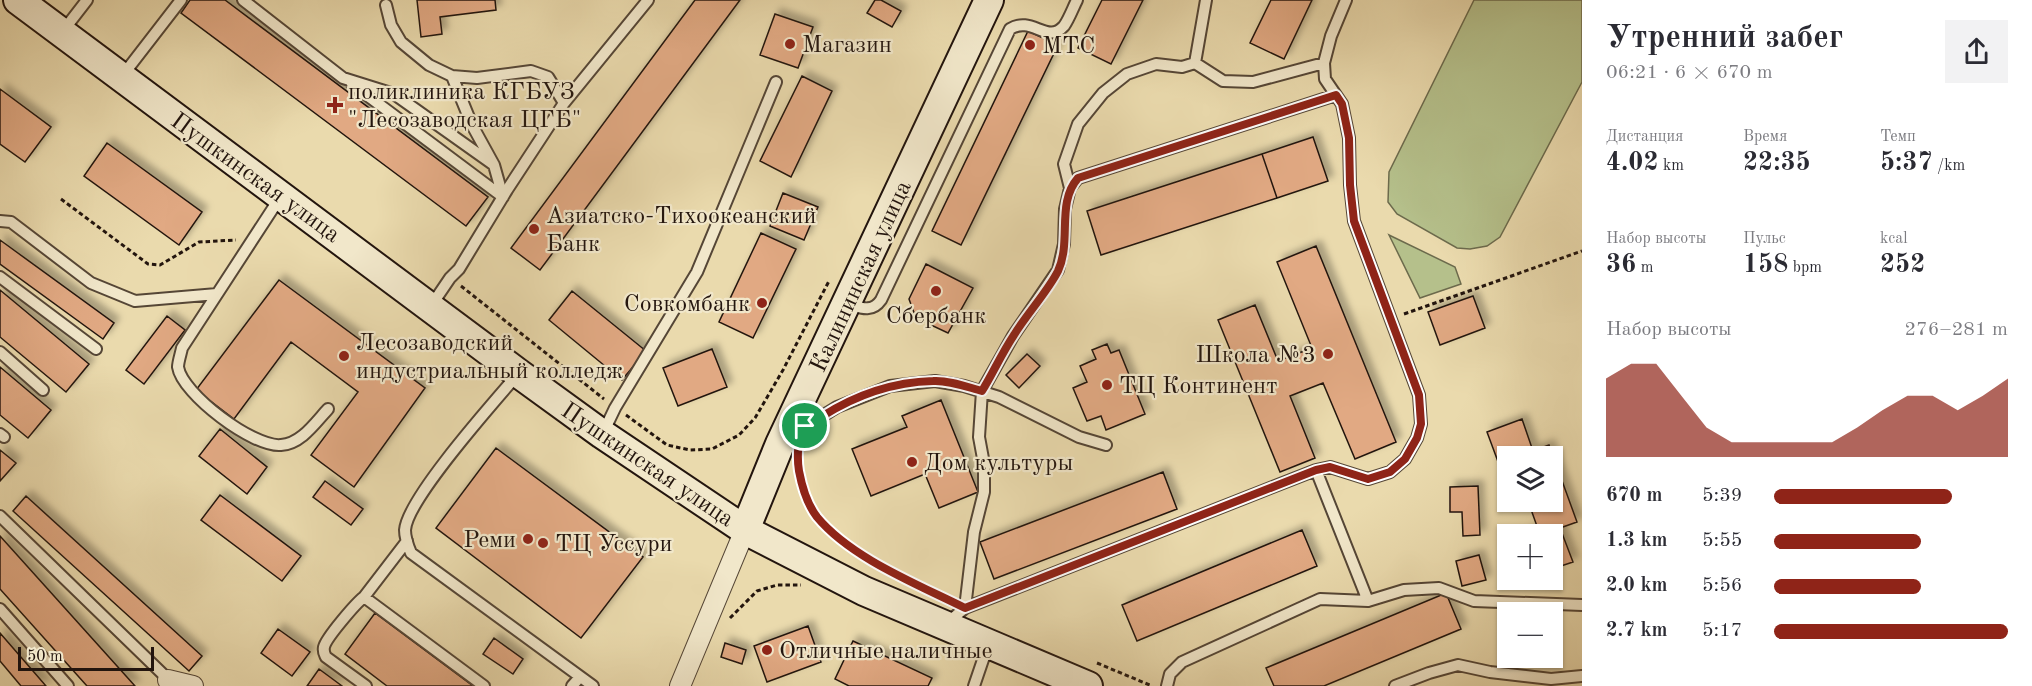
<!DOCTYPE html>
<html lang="ru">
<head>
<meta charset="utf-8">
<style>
  :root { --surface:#fff; --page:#f2f2f3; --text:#2b2b33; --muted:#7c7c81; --accent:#8f2418 }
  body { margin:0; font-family:"Old Standard TT",serif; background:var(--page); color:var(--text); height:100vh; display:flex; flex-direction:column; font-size:22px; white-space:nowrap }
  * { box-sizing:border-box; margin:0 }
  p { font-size:20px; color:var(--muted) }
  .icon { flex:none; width:33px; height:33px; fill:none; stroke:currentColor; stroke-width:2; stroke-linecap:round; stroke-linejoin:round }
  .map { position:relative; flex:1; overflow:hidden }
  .sheet { display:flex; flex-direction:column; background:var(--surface); width:450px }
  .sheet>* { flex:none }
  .buttons { position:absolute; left:1497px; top:446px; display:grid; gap:12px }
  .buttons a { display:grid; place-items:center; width:66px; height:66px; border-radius:0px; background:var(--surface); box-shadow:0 2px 4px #0004; font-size:30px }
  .scale { position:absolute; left:18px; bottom:15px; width:136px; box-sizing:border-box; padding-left:6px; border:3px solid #23150e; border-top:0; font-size:16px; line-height:21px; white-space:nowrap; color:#23150e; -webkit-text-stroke:4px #f1e7ca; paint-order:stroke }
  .pin { position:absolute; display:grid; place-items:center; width:51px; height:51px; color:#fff; margin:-26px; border:3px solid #fff; border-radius:50%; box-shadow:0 2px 6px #0007 }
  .round { display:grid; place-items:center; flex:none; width:63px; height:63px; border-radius:0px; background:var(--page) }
  .headline { display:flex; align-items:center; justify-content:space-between; height:102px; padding:0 24px }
  h1 { font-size:33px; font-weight:600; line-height:45px }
  .stats { display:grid; grid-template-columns:repeat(3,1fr); gap:9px; height:102px; padding:6px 24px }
  .stats div { display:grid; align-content:center }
  .stats b { font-size:26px; font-weight:600 }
  .stats small { font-size:16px; font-weight:400 }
  .stats p { font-size:16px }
  .chart { height:168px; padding:12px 24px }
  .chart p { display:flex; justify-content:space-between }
  .chart svg { width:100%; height:108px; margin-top:6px; fill:var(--accent); opacity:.7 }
  ul { padding:0 24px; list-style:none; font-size:20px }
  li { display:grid; grid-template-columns:96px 72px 1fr; align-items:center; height:45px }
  li i { height:15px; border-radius:8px; background:var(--accent) }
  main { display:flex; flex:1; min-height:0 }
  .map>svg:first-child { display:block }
  .green { fill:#b5c08b; stroke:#6c6a4c; stroke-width:1.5 }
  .building { fill:#e1a983; stroke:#23150e; stroke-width:1.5; filter:url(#shadow) }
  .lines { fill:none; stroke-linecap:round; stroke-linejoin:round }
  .lane-casing { stroke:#554636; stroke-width:14 }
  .street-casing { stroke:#554636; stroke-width:22 }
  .secondary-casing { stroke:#23150e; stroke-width:32 }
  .path { stroke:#23150e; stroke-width:3; stroke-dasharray:4.5 3; stroke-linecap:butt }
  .lane { stroke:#f1e7ca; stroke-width:10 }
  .street { stroke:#f1e7ca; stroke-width:20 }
  .secondary { stroke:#f1e7ca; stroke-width:28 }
  .route-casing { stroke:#fff; stroke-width:12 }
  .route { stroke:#8f2418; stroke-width:8 }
  .poi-dot { fill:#8f2418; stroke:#f1e7ca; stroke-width:2 }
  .labels { text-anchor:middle; stroke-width:4.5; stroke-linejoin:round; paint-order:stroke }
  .poi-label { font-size:24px; fill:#23150e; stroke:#f1e7ca; text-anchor:start }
  .street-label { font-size:24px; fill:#23150e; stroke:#f1e7ca }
</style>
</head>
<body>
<main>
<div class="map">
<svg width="1582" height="686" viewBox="0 0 1582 686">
  <defs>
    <filter id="shadow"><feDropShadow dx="5.5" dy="-5.5" stdDeviation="3" flood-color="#0004"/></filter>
  </defs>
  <rect width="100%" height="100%" fill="#eadaad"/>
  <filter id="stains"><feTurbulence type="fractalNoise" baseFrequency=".00333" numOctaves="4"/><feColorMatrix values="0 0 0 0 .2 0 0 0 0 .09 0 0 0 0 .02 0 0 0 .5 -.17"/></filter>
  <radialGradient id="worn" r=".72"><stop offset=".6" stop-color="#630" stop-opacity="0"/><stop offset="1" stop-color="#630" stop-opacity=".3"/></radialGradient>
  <path class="green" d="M 1474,0 L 1582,0 L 1582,82 L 1500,237 L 1487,246 L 1470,249 L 1457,248 L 1397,214 L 1388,202 L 1389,172 Z
    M 1389,235 L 1455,267 L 1461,284 L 1420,298 Z"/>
  <path class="building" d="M 190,0 L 225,0 L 488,197 L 466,226 L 181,13 Z
    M 417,0 L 495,0 L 496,10 L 440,17 L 442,34 L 421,37 Z
    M 695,0 L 740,0 L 540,270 L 511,248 Z
    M 875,0 L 881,0 L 901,11 L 892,27 L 867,13 Z
    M 1102,0 L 1143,0 L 1111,64 L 1078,48 Z
    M 1271,0 L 1312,0 L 1284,59 L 1250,43 Z
    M 775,14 L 813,27 L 798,68 L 760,55 Z
    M 1028,31 L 1058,45 L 961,245 L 932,231 Z
    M 802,76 L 832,91 L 791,177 L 760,161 Z
    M 0,89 L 51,127 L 25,162 L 0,144 Z
    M 1313,137 L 1328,181 L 1277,198 L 1262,154 Z
    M 107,143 L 202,212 L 179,245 L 84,176 Z
    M 1262,154 L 1277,198 L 1101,255 L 1087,211 Z
    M 783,193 L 818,207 L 804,240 L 770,226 Z
    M 761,233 L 796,249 L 753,338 L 719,322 Z
    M 0,240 L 114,323 L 103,339 L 0,264 Z
    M 1316,246 L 1396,442 L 1355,459 L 1323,383 L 1290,396 L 1315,458 L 1280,472 L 1218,320 L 1255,305 L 1278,361 L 1312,348 L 1277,262 Z
    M 926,264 L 973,288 L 948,333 L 916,318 L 909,299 Z
    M 279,280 L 425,388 L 354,487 L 311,455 L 358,392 L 291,342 L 234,419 L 196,390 Z
    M 0,290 L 89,364 L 66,392 L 0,337 Z
    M 572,291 L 646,351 L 622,380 L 549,320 Z
    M 1473,296 L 1485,328 L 1440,345 L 1428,312 Z
    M 167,316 L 185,330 L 144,384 L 126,370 Z
    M 1107,344 L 1111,353 L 1119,350 L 1145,414 L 1106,430 L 1101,416 L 1087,421 L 1073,388 L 1087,382 L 1080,366 L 1096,359 L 1092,350 Z
    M 712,349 L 727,387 L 678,406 L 663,368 Z
    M 1027,354 L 1040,366 L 1019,388 L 1006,375 Z
    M 0,367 L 51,410 L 28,438 L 0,415 Z
    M 941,400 L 978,492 L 939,508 L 925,474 L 871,496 L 852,449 L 907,427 L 902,416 Z
    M 1522,419 L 1533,451 L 1549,445 L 1577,522 L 1560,528 L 1573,562 L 1552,569 L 1552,534 L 1524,534 L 1538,529 L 1528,501 L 1552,501 L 1552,456 L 1508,456 L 1508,464 L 1500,467 L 1487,432 Z
    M 220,429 L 267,467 L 247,494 L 199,456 Z
    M 496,448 L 643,557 L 581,638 L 436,528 Z
    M 0,450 L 16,463 L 0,481 Z
    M 1163,472 L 1177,509 L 994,579 L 980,542 Z
    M 325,481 L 363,509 L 351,525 L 313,497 Z
    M 1478,486 L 1480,535 L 1463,536 L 1462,512 L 1450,512 L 1450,487 Z
    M 220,495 L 301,556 L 282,581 L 201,520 Z
    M 26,496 L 202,656 L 189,671 L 13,511 Z
    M 1302,530 L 1317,566 L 1137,641 L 1122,605 Z
    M 0,536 L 135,686 L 87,686 L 0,589 Z
    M 1479,555 L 1486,580 L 1462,586 L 1456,561 Z
    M 1446,593 L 1461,629 L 1324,686 L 1274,686 L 1266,668 Z
    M 375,613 L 473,686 L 387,686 L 345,654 Z
    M 808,626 L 821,662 L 767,682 L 754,646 Z
    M 278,629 L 310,652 L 292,676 L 261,653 Z
    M 0,633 L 46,686 L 21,686 L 0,661 Z
    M 494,638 L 523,659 L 513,674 L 483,654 Z
    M 853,641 L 932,678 L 928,686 L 849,686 L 835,679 Z
    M 725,643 L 746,650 L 742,664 L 721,657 Z
    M 319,669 L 342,686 L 307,686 Z"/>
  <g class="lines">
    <defs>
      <path id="lane" d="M 243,0 L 343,78 L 394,94 L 494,165
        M 386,5 L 391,25 L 401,42 L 429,65 L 452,76 L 477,78 L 531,71 L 548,77 L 564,103 L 507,190 L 459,269 L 450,278 L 431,306
        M 63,31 L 87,0
        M 1195,63 L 1223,81 L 1253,82 L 1324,63
        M 123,75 L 181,0
        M 452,76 L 472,125 L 494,165 L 503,197
        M 352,84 L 503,197
        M 564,103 L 648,0
        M 1070,188 L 1064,164 L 1078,124 L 1103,93 L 1127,74 L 1156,64 L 1182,67 L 1195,63 L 1206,0
        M 281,196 L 182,348 C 181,353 178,362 178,367 C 182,394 254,448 281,445 C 301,444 315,423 328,409
        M 0,221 L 11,222 L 91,283 L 135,301 L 217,294
        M 0,277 L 96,349
        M 848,304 C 861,308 872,313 881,300 L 1010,29 C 1032,15 1047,45 1064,26 C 1069,19 1073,8 1077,0
        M 0,352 L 43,390
        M 518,374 C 494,402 407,499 405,530 C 405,538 408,546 411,553 L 593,686
        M 603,433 L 615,408 L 697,272 L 776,82
        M 0,434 L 4,437
        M 792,435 L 837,407 L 890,386 L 935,381 L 964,386 L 999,397 L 1079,437 L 1106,445
        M 1316,470 L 1368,601
        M 0,516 L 171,682
        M 364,597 L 407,541
        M 965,608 L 974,532 L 984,492 L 984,464 L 979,437 L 982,391 L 1013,336 L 1058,270 L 1064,244 L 1065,209 L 1070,188 L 1078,178 L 1336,95
        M 0,609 L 68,686
        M 952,627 L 953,618 L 965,608 L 1316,470 L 1330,467 L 1368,479 L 1390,472 L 1405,459 L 1417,438 L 1421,424 L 1419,395 L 1354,221 L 1350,185 L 1349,138 L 1342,104 L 1325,79 L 1324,63 L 1331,36 L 1346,0
        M 366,686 L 326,657 C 324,653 323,652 324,647 C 326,638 356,603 364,597 L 484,686
        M 572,686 L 580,677
        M 974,686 L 988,645
        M 1167,686 L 1170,674 L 1182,662 L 1320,599 L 1368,601 L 1404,590 L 1439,588 L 1474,601 L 1582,605
        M 1395,686 L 1429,673 L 1458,665 L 1490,672 L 1551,679 L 1582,676"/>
      <path id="street" d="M 168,680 L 193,686
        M 680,686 L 745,530"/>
      <path id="secondary" d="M 18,0 L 518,373 L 602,434 L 745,530 L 864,591 L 1088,686
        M 745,530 L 780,444 L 989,0"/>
    </defs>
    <use href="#lane" class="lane-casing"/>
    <use href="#street" class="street-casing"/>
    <use href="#secondary" class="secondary-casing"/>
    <path class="path" d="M 61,199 L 148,264 L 160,265 L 199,242 L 236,240
      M 461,286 L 604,399
      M 1404,314 L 1582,251
      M 626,415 L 667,445 L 690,450 L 712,449 L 739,435 L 755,418 L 783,370 L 829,281
      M 798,465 C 799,473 799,484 803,492 C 830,550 895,572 948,599
      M 730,618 L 757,591 L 777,585 L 801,585
      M 1097,663 L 1152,686"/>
    <use href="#lane" class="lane"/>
    <use href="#street" class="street"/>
    <use href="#secondary" class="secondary"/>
  </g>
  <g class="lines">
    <defs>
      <path id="route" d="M 1336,95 L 1342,104 L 1349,138 L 1350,185 L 1354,221 L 1419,395 L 1421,424 L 1417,438 L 1405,459 L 1390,472 L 1368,479 L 1330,467 L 1316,470 L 965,608 C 917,584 851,558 817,517 C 807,504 802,487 799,471 C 797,459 797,437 805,426 C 808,422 816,419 821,417 C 854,396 893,382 933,381 C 949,380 967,387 982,391 C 993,373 1002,353 1014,335 C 1026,315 1048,291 1058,271 C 1072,241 1056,203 1078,178 Z"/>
    </defs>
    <use href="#route" class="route-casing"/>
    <use href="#route" class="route"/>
  </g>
  <g class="poi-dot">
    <circle cx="790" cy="44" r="6"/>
    <circle cx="1030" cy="45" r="6"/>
    <path d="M332 96h6v6h6v6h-6v6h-6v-6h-6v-6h6z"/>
    <circle cx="534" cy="229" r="6"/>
    <circle cx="936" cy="291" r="6"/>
    <circle cx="762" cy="303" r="6"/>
    <circle cx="1328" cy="354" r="6"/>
    <circle cx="344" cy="356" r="6"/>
    <circle cx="1107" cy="385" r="6"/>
    <circle cx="912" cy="462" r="6"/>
    <circle cx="528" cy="539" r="6"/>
    <circle cx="543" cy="543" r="6"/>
    <circle cx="767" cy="650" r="6"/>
  </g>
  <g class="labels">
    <g class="poi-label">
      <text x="802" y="52">Магазин</text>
      <text x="1042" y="53">МТС</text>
      <text x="348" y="99">поликлиника КГБУЗ<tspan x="348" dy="28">"Лесозаводская ЦГБ"</tspan></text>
      <text x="546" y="223">Азиатско-Тихоокеанский<tspan x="546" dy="28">Банк</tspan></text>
      <text x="750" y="311" text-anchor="end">Совкомбанк</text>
      <text x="936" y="323" text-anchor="middle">Сбербанк</text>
      <text x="356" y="350">Лесозаводский<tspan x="356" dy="28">индустриальный колледж</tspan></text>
      <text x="1316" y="362" text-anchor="end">Школа №3</text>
      <text x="1119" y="393">ТЦ Континент</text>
      <text x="924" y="470">Дом культуры</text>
      <text x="516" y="547" text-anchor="end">Реми</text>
      <text x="555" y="551">ТЦ Уссури</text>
      <text x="779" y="658">Отличные наличные</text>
    </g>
    <g class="street-label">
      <text transform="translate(256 177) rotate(36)" y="8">Пушкинская улица</text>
      <text transform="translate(860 276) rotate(-65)" y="8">Калининская улица</text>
      <text transform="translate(648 464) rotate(34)" y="8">Пушкинская улица</text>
    </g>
  </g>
  <rect width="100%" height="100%" filter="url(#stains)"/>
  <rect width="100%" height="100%" fill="url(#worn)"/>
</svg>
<div class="buttons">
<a><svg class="icon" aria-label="layers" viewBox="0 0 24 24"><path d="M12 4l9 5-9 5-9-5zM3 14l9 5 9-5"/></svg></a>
<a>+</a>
<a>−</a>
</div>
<div class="scale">50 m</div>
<div class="pin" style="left:805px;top:426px;background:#1e9e55"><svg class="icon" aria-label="arrive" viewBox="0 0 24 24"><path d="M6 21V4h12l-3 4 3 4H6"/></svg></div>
</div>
<section class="sheet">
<div class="headline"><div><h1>Утренний забег</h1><p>06:21 · 6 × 670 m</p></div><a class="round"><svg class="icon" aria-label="share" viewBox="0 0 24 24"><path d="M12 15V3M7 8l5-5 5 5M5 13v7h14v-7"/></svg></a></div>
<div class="stats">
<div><p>Дистанция</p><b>4.02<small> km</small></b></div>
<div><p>Время</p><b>22:35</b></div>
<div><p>Темп</p><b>5:37<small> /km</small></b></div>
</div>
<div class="stats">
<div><p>Набор высоты</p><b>36<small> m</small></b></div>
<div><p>Пульс</p><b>158<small> bpm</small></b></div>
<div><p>kcal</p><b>252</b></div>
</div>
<div class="chart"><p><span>Набор высоты</span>276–281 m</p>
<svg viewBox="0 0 160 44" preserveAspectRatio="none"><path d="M0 44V12L10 6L20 6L30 19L40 32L50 38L60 38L70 38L80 38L90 38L100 32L110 25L120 19L130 19L140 25L150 19L160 12V44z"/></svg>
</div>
<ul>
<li><b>670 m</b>5:39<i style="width:76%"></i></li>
<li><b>1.3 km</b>5:55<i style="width:63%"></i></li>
<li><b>2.0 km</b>5:56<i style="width:63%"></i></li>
<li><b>2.7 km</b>5:17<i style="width:100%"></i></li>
</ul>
</section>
</main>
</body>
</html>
